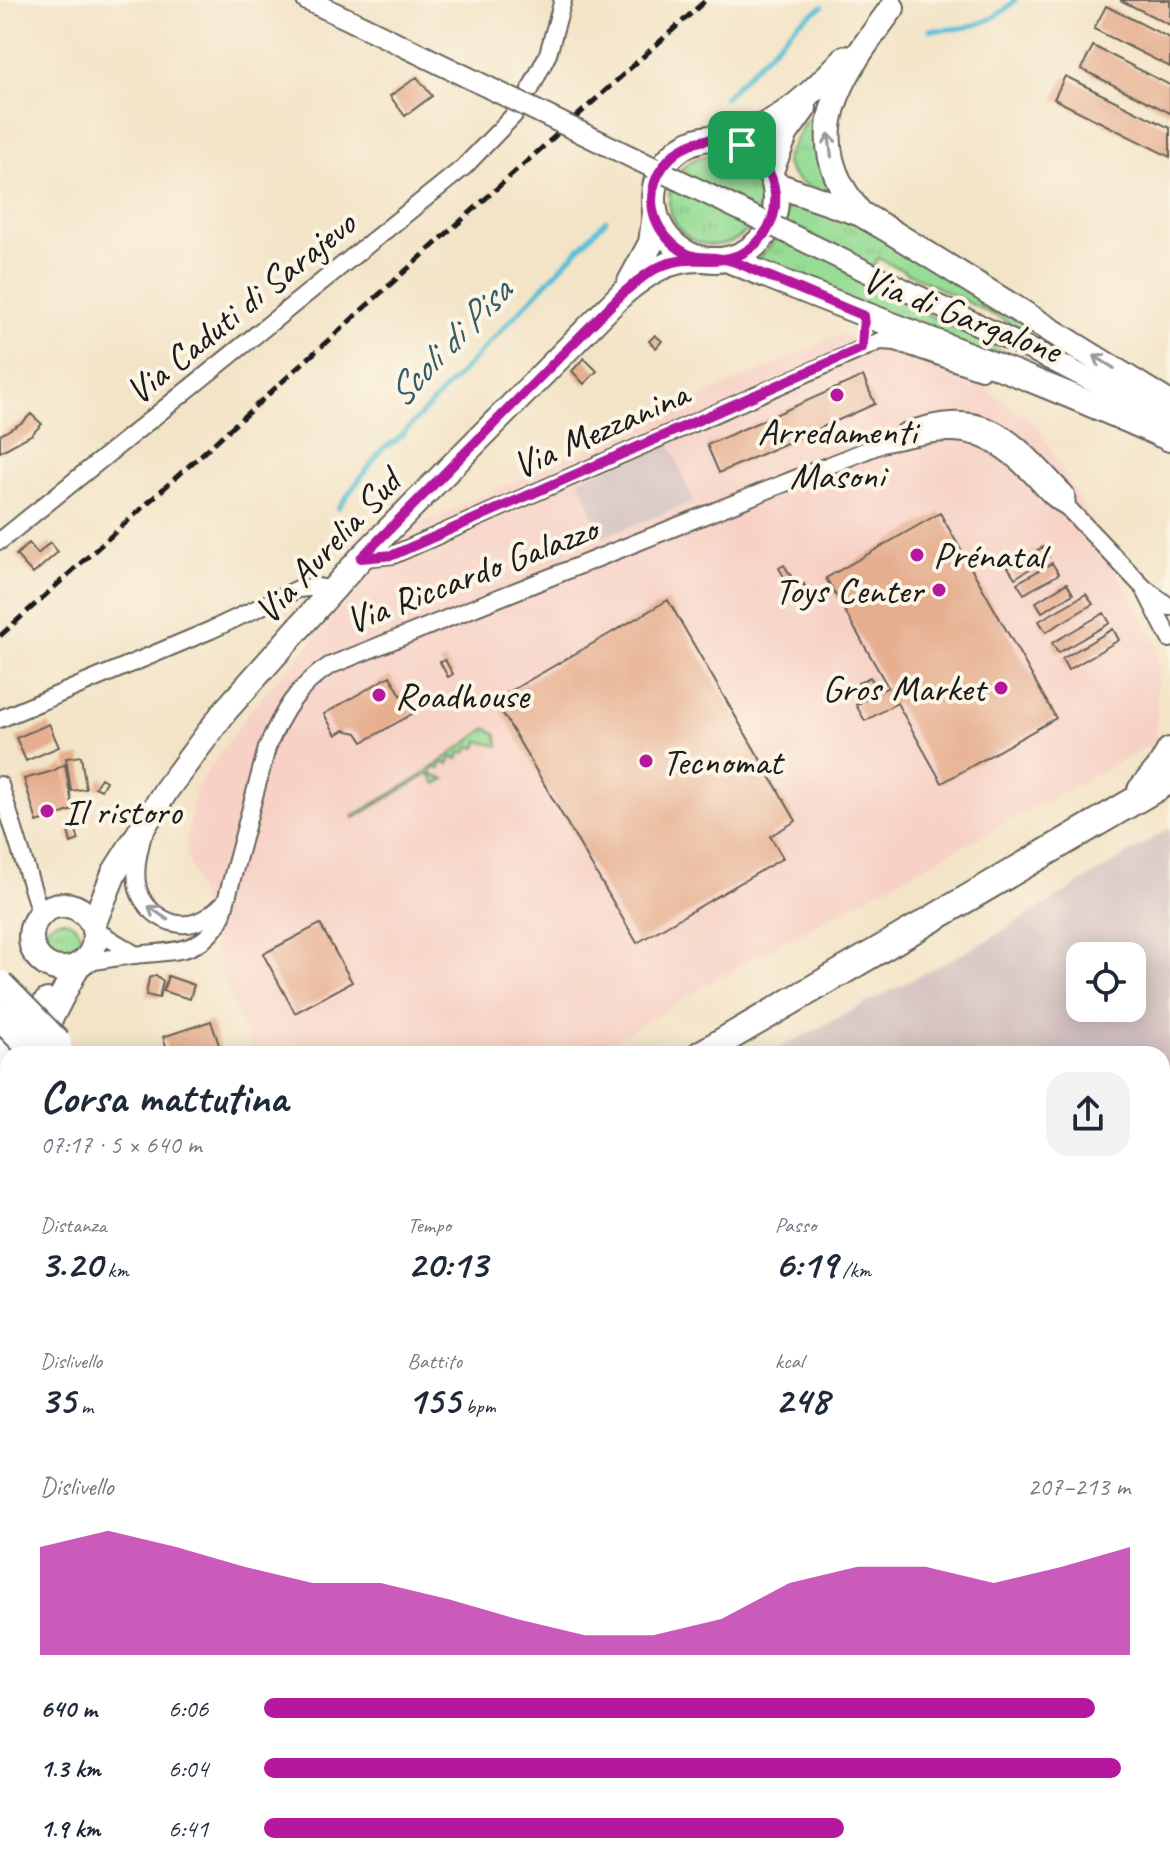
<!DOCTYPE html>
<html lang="it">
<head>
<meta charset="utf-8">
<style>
  :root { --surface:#fff; --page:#f2f2f3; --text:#1f2937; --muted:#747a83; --accent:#b5179e }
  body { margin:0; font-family:Caveat,sans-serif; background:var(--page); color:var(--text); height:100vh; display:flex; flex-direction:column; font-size:30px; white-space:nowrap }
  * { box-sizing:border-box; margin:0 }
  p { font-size:26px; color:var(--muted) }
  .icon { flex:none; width:44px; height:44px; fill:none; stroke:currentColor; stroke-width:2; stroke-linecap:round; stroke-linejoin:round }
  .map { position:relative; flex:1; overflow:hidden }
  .panel { position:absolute; left:0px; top:1046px; width:1170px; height:830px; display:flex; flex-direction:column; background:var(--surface); border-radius:24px 24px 0 0; box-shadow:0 4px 20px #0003 }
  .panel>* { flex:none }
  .tools { position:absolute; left:1066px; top:942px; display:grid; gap:16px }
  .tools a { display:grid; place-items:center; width:80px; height:80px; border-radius:16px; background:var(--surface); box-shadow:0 4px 20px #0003; font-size:40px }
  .pin { position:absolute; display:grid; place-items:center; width:68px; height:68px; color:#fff; margin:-34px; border-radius:16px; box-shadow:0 4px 12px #0006 }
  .round { display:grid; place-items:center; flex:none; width:84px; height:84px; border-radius:24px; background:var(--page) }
  .head { display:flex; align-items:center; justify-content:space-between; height:136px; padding:0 40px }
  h1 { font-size:44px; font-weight:700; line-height:60px }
  .metrics { display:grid; grid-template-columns:repeat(3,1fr); gap:12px; height:136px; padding:8px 40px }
  .metrics div { display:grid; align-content:center }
  .metrics b { font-size:40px; font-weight:700 }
  .metrics small { font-size:22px; font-weight:400 }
  .metrics p { font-size:22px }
  .chart { height:224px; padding:16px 40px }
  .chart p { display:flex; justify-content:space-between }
  .chart svg { width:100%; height:144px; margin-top:8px; fill:var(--accent); opacity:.7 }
  ul { padding:0 40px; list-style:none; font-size:26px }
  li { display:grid; grid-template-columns:128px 96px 1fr; align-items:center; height:60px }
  li i { height:20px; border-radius:10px; background:var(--accent) }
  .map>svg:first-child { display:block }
  .built { fill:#f7d1c6 }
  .industrial { fill:#d2bfbf; fill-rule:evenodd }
  .grass { fill:url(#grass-tufts); stroke:#5a7c59; stroke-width:2 }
  .water { fill:url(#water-waves); stroke:#3a6e78; stroke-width:2 }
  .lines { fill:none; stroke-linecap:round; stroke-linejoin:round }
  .stream { stroke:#57bfd4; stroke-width:5 }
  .building { fill:#e6ae8f }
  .minor-casing { stroke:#676258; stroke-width:20 }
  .tertiary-casing { stroke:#676258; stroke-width:24 }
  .primary-casing { stroke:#676258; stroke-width:28 }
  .trunk-casing { stroke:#676258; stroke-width:30 }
  .motorway-casing { stroke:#676258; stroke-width:32 }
  .minor { stroke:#fff; stroke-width:16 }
  .tertiary { stroke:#fff; stroke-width:20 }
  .primary { stroke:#fff; stroke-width:24 }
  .trunk { stroke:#fff; stroke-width:26 }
  .motorway { stroke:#fff; stroke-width:28 }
  .rail { stroke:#1c1c1c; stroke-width:5; stroke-dasharray:12 6; stroke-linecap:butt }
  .tertiary-bridge-casing { stroke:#676258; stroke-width:24; stroke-linecap:butt }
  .trunk-bridge-casing { stroke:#676258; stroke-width:30; stroke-linecap:butt }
  .tertiary-bridge { stroke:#fff; stroke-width:20 }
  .trunk-bridge { stroke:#fff; stroke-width:26 }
  .oneway { stroke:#999 }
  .route-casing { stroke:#fff; stroke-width:16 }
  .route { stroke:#b5179e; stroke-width:10 }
  .poi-dot { fill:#b5179e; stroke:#fcf5e5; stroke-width:3 }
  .labels { text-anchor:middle; stroke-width:8; stroke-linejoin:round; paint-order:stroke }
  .street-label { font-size:38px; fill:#1c1c1c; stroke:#fcf5e5 }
  .poi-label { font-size:38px; fill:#1c1c1c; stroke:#fcf5e5; text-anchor:start }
  .water-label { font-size:40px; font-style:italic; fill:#345d66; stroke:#fcf5e5 }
</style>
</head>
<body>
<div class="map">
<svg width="1170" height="1875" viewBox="0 0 1170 1875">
  <defs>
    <pattern id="grass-tufts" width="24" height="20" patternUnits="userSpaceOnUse" patternTransform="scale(2)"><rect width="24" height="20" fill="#98dd96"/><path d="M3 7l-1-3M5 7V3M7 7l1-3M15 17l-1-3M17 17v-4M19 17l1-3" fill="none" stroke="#82bd81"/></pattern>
    <pattern id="water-waves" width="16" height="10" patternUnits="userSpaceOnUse" patternTransform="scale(2)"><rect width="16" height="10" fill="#57bfd4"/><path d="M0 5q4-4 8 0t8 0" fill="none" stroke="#479aab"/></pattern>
  </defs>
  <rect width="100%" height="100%" fill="#fcf5e5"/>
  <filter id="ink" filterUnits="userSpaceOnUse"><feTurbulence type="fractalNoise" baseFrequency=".0125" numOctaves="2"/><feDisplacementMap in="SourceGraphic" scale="16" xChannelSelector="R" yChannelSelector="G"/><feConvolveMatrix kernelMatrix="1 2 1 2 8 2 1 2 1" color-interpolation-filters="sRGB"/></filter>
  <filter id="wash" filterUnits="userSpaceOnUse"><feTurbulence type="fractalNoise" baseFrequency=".006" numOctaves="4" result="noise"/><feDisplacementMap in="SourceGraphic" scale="32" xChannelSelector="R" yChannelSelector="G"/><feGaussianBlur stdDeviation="1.8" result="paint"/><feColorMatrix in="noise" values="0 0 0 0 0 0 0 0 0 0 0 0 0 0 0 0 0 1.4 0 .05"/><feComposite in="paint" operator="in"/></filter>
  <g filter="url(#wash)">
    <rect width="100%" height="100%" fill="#f3e4c7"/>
    <path class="built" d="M 841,334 L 978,383 L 1039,427 L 1158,648 L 1156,742 L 744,963 L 592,1054 L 253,1054 L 225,982 L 185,847 L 196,788 L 248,713 L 413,527 Z"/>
    <path class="industrial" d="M 670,443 L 693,502 L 602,537 L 579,479 Z
      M 1170,828 L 1170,1310 L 1162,1312 L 1162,1054 L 768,1054 L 985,942 ZM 1080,956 L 1132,956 L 1132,1008 L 1080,1008 Z
      M 1170,1487 L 1170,1875 L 392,1875 L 389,1868 L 1162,1868 L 1162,1489 Z"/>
    <path class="grass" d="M 831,93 L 836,195 C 814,188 791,185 785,160 L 804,123 Z
      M669 200a45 45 0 1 1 90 0a45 45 0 1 1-90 0Z
      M 791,196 L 853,219 L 1115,375 L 878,258 L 865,283 L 1102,401 L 754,264 L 780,235 Z
      M 487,728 L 496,733 L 499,746 L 479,741 L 477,748 L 470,746 L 467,753 L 461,752 L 458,759 L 451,757 L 449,764 L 442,762 L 440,769 L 433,768 L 431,775 L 445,779 L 436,784 L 429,774 L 354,818 L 353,816 L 418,778 Z
      M44 938a18 18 0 1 1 36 0a18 18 0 1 1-36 0Z
      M 8,1660 L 8,1868 L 98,1868 L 100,1875 L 7,1875 L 0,1787 L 0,1661 Z"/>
    <path class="water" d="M 1170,1310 L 1170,1487 L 1162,1489 L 1162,1312 Z"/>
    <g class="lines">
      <path class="stream" d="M 930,30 C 962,30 992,26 1015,0
        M 724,98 L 799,22 L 822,7
        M 338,508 L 382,449 L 397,440 L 606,220
        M 3,1585 L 8,1586"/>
    </g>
    <g id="blocks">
      <path class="building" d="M 1120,0 L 1170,0 L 1170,25 Z
        M 1106,6 L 1170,38 L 1170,67 L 1094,29 Z
        M 1093,46 L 1170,85 L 1170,113 L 1081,69 Z
        M 1065,76 L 1170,128 L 1170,157 L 1054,99 Z
        M 417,77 L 432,96 L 405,116 L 390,96 Z
        M 655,335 L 662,341 L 656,348 L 649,341 Z
        M 584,358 L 597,371 L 584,384 L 572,371 Z
        M 863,376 L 875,404 L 719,473 L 707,445 Z
        M 31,414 L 42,424 L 31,435 L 0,452 L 0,435 L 23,422 Z
        M 940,513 L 1056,718 L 942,783 L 897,703 L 865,721 L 856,705 L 867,699 L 858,683 L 870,677 L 879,692 L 888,687 L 826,578 Z
        M 50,542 L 58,552 L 33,574 L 16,555 L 29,543 L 38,554 Z
        M 1043,547 L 1049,557 L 1015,578 L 1008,567 Z
        M 1052,563 L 1059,574 L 1024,594 L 1017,583 Z
        M 784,565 L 793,579 L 787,582 L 779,568 Z
        M 1067,583 L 1073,594 L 1042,612 L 1036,602 Z
        M 804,584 L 807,590 L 791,599 L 788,593 Z
        M 1086,594 L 1093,604 L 1046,632 L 1039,621 Z
        M 668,600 L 796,821 L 770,836 L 783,858 L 637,943 L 495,700 Z
        M 1104,613 L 1110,623 L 1058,653 L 1052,643 Z
        M 1113,629 L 1119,640 L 1068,670 L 1062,659 Z
        M 445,660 L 453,674 L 448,677 L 440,662 Z
        M 390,676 L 412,714 L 363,742 L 357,733 L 344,730 L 336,735 L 324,714 Z
        M 49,724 L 59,747 L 26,761 L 16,738 Z
        M 81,756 L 86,789 L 71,791 L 66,758 Z
        M 65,764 L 73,810 L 37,822 L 24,779 L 53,771 Z
        M 101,778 L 106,781 L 101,790 L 95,787 Z
        M 74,825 L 79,840 L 71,843 L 67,827 Z
        M 320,924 L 352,982 L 295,1013 L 263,954 Z
        M 156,975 L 163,981 L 159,998 L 146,995 L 149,978 Z
        M 168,976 L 194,985 L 190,999 L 163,991 Z
        M 211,1021 L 222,1054 L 169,1054 L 163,1037 Z
        M 1170,1220 L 1170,1267 L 1162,1269 L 1162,1222 Z
        M 1170,1520 L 1170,1676 L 1162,1678 L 1162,1523 Z
        M 1170,1714 L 1170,1739 L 1169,1739 L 1162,1716 Z"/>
    </g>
  </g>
  <g filter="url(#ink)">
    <use href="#blocks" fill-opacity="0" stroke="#676258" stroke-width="2"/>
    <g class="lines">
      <defs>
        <path id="minor" d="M 530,90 L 548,54 L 563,0
          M 904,432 C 986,401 1013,438 1066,494 L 1067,507
          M 0,541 L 464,167 L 514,115
          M 361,558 L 393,555 L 880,341 L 896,342 L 981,371
          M 1146,592 L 1170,639
          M 0,719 L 211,630 L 298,589 L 318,587 L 334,590
          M 0,785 L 40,913
          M 142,838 C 138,854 134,872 138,889 C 145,913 175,932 199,921 C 209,917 217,910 225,902
          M 94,929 L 136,955
          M 83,963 C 100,960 117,957 134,955 C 171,951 203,955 222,916 L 267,748 C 282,712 297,687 329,666 L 882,444 C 945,431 975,420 1026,470 C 1040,483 1050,499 1067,507 L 1144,588 L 1170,607"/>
        <path id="tertiary" d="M 307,0 L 352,21
          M 882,279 L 1042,355 L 1170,421"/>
        <path id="primary" d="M654 199a61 61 0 1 1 122 0a61 61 0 1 1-122 0Z
          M 723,139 C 776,129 810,96 845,58
          M 770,173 L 786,133 L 804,108
          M 774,184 L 861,214 L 887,229 L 1170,404
          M 861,214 C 795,137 842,75 892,8
          M 726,259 C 874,320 1025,373 1170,439
          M 630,282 L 651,243 L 655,213
          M31 937a32 32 0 1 1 64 0a32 32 0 1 1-64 0Z
          M 93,925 L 114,873 L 167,789 L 225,711 L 361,558 L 622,294 C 647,273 669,258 703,259
          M 46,1027 L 78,965"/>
        <path id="trunk" d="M 1141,790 L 1161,767 L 1170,751
          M 701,1054 L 1170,780
          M 0,1246 L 8,1149
          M 0,1350 L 8,1369"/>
        <path id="motorway" d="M 0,1060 L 37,1019 L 48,1003
          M 0,1550 L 8,1540
          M 909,1868 L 922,1875
          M 955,1868 L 968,1875"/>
      </defs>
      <use href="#minor" class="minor-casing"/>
      <use href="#tertiary" class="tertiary-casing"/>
      <use href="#primary" class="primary-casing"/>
      <use href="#trunk" class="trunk-casing"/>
      <use href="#motorway" class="motorway-casing"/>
      <use href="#minor" class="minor"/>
      <use href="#tertiary" class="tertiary"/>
      <use href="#primary" class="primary"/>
      <use href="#trunk" class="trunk"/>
      <use href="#motorway" class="motorway"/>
      <path class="rail" d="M 0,636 L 706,0
        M 1162,1285 L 1170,1282
        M 0,1621 L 8,1620"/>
      <defs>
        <path id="tertiary-bridge" d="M 352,21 L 882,279"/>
        <path id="trunk-bridge" d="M 0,984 L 58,1043
          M 0,1017 L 36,1054"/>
      </defs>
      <use href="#tertiary-bridge" class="tertiary-bridge-casing"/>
      <use href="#trunk-bridge" class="trunk-bridge-casing"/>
      <use href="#tertiary-bridge" class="tertiary-bridge"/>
      <use href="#trunk-bridge" class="trunk-bridge"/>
    </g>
    <defs><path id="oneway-shaft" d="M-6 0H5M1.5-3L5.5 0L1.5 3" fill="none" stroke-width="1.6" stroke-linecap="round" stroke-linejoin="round" transform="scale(2)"/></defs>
    <g class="oneway">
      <use href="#oneway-shaft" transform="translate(830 145) rotate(-97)"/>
      <use href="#oneway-shaft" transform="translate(1104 362) rotate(-148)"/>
      <use href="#oneway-shaft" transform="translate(158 913) rotate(-145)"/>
    </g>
  </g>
  <g class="lines" filter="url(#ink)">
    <defs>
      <path id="route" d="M 742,145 C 679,118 621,193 671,242 C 694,264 703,254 728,260 C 741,263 755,271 768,276 C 800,289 832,303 864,316 L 862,348 L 393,555 L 361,558 L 622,294 C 638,281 653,266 674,262 C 691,257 706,262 723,259 C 755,255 778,226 775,194 C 773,172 761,155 742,145"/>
    </defs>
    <use href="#route" class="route-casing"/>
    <use href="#route" class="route"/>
  </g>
  <g class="poi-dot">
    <circle cx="837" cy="395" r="8"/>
    <circle cx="917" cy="555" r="8"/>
    <circle cx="939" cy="590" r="8"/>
    <circle cx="1001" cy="688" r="8"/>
    <circle cx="379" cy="695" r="8"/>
    <circle cx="646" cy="761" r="8"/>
    <circle cx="47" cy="811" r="8"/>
  </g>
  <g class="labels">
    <g class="street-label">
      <text transform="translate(240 307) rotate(-39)" y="13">Via Caduti di Sarajevo</text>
      <text transform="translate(962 314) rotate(21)" y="13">Via di Gargalone</text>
      <text transform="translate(600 429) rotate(-24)" y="13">Via Mezzanina</text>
      <text transform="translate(327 546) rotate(-47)" y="13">Via Aurelia Sud</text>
      <text transform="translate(471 574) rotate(-21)" y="13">Via Riccardo Galazzo</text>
    </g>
    <g class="poi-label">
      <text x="837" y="444" text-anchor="middle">Arredamenti<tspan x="837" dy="44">Masoni</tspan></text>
      <text x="933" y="568">Prénatal</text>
      <text x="923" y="603" text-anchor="end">Toys Center</text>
      <text x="985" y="701" text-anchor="end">Gros Market</text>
      <text x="395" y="708">Roadhouse</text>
      <text x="662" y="774">Tecnomat</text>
      <text x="63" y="824">Il ristoro</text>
    </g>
    <g class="water-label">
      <text transform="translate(448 342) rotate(-46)" y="14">Scoli di Pisa</text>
    </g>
  </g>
</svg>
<div class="tools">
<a><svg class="icon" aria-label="locate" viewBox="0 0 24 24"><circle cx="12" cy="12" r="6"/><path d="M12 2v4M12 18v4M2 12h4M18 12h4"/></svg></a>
</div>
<div class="pin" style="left:742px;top:145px;background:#1e9e55"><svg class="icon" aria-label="arrive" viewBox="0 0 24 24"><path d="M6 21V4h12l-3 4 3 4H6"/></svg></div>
<section class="panel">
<div class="head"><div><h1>Corsa mattutina</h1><p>07:17 · 5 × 640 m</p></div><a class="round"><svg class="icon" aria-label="share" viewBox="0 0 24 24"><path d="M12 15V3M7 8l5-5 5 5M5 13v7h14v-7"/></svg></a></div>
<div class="metrics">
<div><p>Distanza</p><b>3.20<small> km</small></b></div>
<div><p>Tempo</p><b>20:13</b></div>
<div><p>Passo</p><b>6:19<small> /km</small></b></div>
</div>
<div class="metrics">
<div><p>Dislivello</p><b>35<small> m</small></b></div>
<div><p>Battito</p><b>155<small> bpm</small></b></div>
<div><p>kcal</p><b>248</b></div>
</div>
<div class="chart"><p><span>Dislivello</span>207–213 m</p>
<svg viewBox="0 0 160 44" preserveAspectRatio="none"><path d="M0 44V11L10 6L20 11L30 17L40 22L50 22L60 27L70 33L80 38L90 38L100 33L110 22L120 17L130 17L140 22L150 17L160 11V44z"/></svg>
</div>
<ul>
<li><b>640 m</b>6:06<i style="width:96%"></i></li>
<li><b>1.3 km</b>6:04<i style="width:99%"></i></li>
<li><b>1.9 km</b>6:41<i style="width:67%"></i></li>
</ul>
</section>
</div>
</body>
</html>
